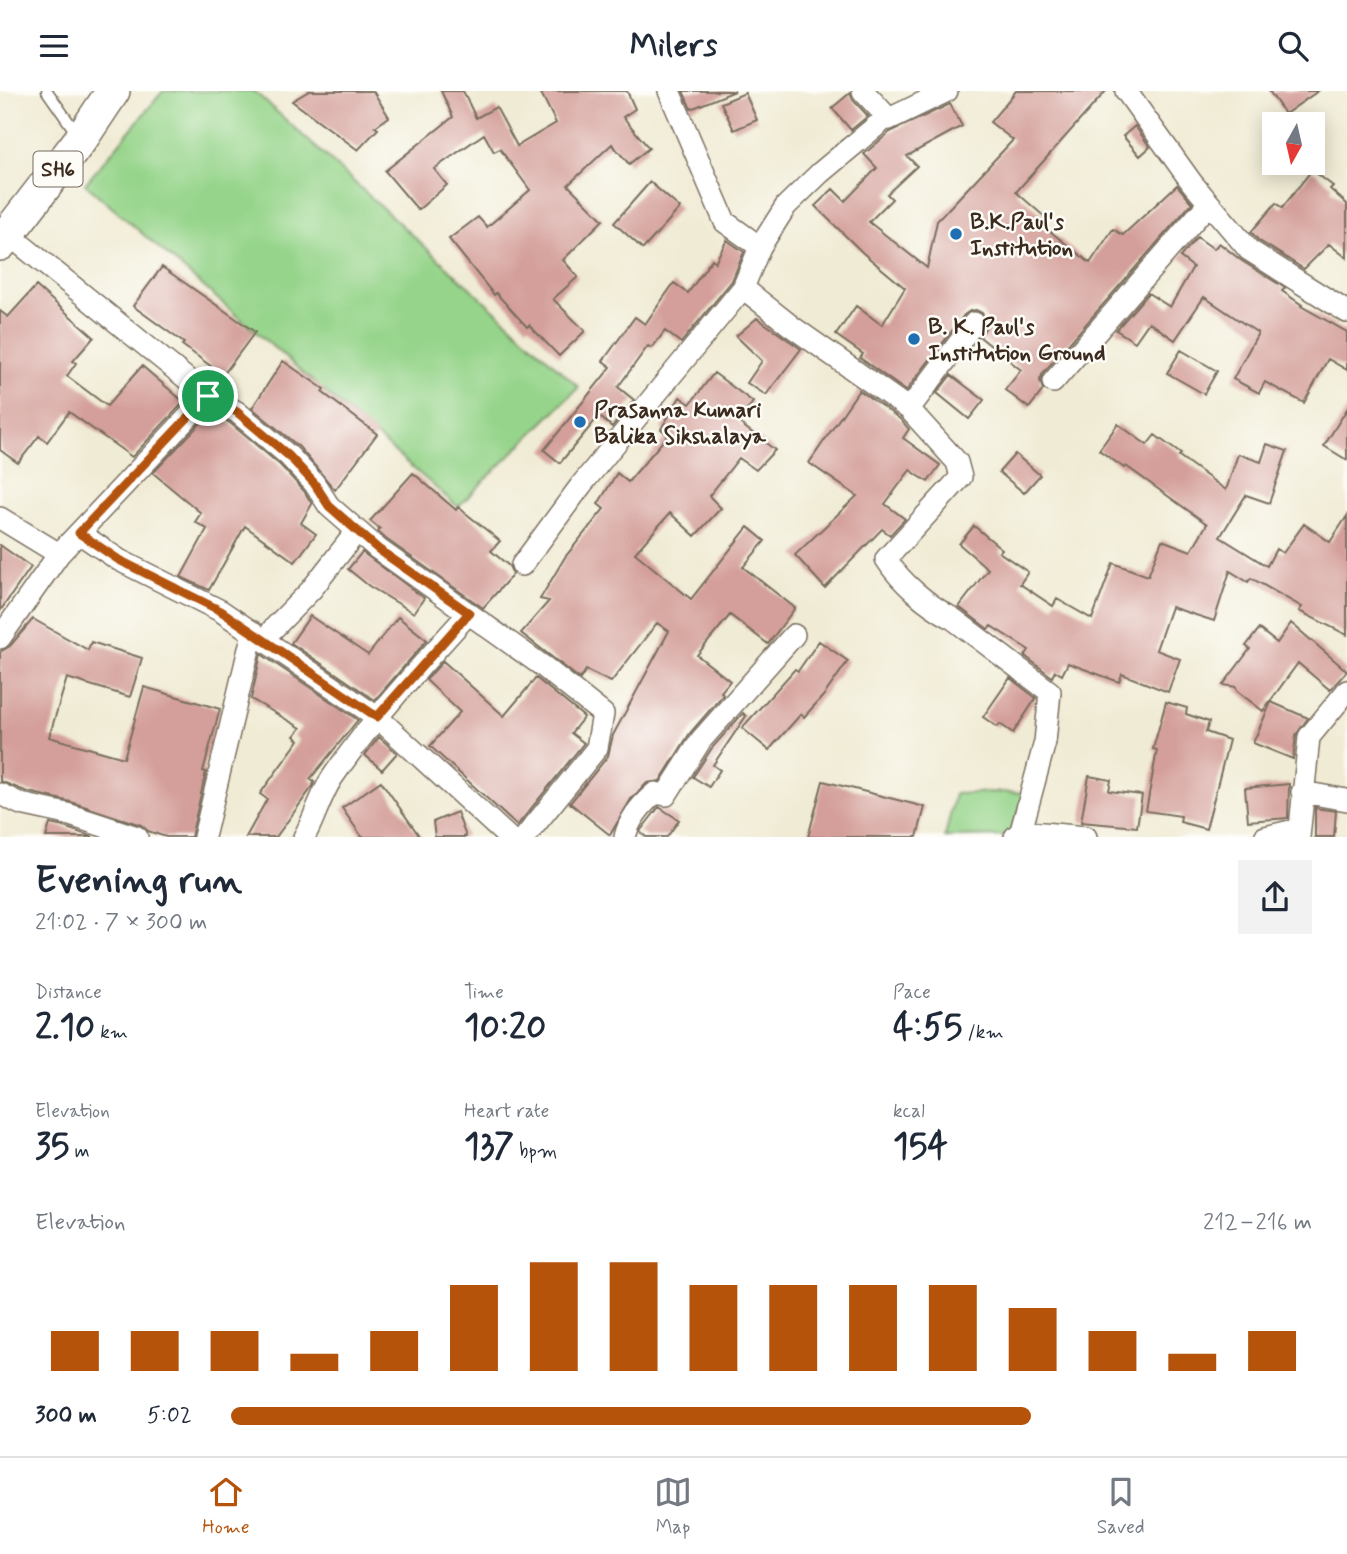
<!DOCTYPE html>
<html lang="en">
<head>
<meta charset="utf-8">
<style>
  :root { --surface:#fff; --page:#f2f2f3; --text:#1f2937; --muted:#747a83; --line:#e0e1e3; --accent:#b45309 }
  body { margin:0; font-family:Mynerve,sans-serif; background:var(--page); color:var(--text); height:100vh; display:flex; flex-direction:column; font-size:26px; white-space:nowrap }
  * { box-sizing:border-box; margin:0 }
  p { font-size:23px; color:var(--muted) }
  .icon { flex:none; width:38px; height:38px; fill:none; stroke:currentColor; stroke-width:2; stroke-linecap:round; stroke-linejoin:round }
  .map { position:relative; height:746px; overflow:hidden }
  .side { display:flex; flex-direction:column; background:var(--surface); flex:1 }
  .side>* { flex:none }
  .needle { width:46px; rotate:188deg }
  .controls { position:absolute; left:1262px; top:21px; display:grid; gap:14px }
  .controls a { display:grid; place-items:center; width:63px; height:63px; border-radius:0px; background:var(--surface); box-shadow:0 4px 18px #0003; font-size:35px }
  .pin { position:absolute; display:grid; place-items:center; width:60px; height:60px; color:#fff; margin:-30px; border:4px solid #fff; border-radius:50%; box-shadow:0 2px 7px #0007 }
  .round { display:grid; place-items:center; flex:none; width:74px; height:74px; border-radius:0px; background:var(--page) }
  .summary { display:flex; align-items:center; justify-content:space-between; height:119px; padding:0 35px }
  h1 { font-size:38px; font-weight:700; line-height:52px }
  .stats { display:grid; grid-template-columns:repeat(3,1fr); gap:10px; height:119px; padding:7px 35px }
  .stats div { display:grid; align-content:center }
  .stats b { font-size:35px; font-weight:700 }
  .stats small { font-size:19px; font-weight:400 }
  .stats p { font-size:19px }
  .chart { height:196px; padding:14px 35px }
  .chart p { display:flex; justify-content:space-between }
  .chart svg { width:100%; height:126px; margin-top:7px; stroke:var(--accent); stroke-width:6 }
  ul { padding:0 35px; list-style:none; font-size:23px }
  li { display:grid; grid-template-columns:112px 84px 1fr; align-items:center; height:52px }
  li i { height:18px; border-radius:9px; background:var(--accent) }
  header { display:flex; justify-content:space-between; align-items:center; height:91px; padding:0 35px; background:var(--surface); font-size:32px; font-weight:700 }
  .tabs { display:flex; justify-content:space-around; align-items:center; height:98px; border-top:2px solid var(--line); background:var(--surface); font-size:19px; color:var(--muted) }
  .tabs a { display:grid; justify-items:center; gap:4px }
  .tabs .on { color:var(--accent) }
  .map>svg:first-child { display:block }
  .pitch { fill:#95d48a; stroke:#687f54; stroke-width:2 }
  .building { fill:#d49f9a }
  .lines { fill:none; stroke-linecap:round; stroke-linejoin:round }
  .lane-casing { stroke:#7a6e5e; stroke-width:13 }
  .street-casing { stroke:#7a6e5e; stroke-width:24 }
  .primary-casing { stroke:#7a6e5e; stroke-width:36 }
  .lane { stroke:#fff; stroke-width:10 }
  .street { stroke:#fff; stroke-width:21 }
  .primary { stroke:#fff; stroke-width:33 }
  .route-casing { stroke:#fff; stroke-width:14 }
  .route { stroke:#b45309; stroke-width:9 }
  .poi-dot { fill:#1f6fb2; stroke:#fdfcf7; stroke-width:2.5 }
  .labels { text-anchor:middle; stroke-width:5; stroke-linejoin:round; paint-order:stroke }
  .shield { fill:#fdfcf7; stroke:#75695f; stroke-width:2 }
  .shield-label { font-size:21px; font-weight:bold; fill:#3b2a1e }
  .poi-label { font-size:23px; font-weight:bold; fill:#3b2a1e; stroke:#fdfcf7; text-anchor:start }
</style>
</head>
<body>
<header><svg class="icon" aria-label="menu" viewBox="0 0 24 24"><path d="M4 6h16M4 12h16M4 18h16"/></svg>Milers<svg class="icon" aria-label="search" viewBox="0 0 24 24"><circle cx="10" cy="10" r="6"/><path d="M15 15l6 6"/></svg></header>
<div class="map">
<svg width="1347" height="746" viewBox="0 0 1347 746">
  <rect width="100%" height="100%" fill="#fdfcf7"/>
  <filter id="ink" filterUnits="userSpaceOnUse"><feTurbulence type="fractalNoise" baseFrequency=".0143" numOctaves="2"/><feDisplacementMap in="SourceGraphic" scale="14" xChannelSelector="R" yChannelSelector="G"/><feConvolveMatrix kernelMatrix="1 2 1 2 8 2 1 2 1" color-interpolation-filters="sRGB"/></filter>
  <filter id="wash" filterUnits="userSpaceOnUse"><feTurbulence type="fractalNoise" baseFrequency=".00686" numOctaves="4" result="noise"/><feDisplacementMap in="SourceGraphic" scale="28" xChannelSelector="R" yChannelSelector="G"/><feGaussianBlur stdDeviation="1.57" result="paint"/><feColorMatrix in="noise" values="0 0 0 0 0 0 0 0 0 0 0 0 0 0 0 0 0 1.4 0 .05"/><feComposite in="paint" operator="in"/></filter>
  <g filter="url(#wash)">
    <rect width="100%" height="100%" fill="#f0ebd4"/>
    <path class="pitch" d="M 163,0 L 254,0 L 579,296 L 458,416 L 85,93 Z
      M 998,701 L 1027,702 L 1008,745 L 945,746 L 955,703 Z"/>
    <g id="blocks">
      <path class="building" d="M 309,0 L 373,0 L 389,26 L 375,36 L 378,38 L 358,59 L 292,10 Z
        M 441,0 L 463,0 L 476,27 L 496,16 L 517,55 L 556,32 L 540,0 L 627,0 L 635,18 L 623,26 L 649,57 L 629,73 L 612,53 L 568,94 L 603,129 L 563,169 L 578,186 L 553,208 L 585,240 L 559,265 L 529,234 L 527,236 L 496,202 L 494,204 L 449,148 L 478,126 L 487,136 L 530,99 L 500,58 L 494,61 L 484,43 L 434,78 L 447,94 L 418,119 L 385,80 L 453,26 Z
        M 683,0 L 735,0 L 691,18 Z
        M 1016,0 L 1106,0 L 1016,101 L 1046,127 L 1041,133 L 1090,172 L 1113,138 L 1123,144 L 1177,94 L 1192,112 L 1043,282 L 1040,289 L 1043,299 L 1029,317 L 1005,299 L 1021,279 L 980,246 L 987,234 L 986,228 L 982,222 L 976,219 L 970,220 L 964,224 L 906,300 L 860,267 L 863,263 L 836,244 L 856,215 L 882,234 L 905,197 L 863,162 L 815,115 L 833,98 L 845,110 L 877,77 L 864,63 L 890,41 L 950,13 L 962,35 L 907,65 L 917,75 L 887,103 L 892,108 L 869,131 L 927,177 L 937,130 L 1013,49 L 990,31 Z
        M 1269,0 L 1318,0 L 1285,23 Z
        M 745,2 L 757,29 L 734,39 L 721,12 Z
        M 850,2 L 853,9 L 868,25 L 851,39 L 832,17 Z
        M 1135,35 L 1150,56 L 1140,65 L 1123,45 Z
        M 1312,79 L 1333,95 L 1330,98 L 1347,113 L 1347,167 L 1329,153 L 1304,178 L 1258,149 L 1251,141 L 1276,112 L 1282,117 Z
        M 650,91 L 680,117 L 643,158 L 614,132 Z
        M 1197,146 L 1214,158 L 1219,152 L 1242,170 L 1285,197 L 1282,200 L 1302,214 L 1301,215 L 1347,241 L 1347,279 L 1328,268 L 1304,312 L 1265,291 L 1259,302 L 1233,288 L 1258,242 L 1204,206 L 1175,249 L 1149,231 L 1135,251 L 1116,239 L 1148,202 L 1170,216 L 1193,176 L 1180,166 Z
        M 727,149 L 744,161 L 732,190 L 681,252 L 665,240 L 652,257 L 648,255 L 618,296 L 634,309 L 612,336 L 599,325 L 560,372 L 544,359 L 611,276 L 603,270 L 635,226 L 645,233 L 674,192 L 688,202 L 712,168 L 715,171 Z
        M 162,176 L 255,241 L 223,284 L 182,254 L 184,252 L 133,215 Z
        M 36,195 L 94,246 L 73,270 L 76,272 L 67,285 L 107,315 L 142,275 L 184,311 L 132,366 L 69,321 L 47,351 L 39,345 L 18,372 L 0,359 L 0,220 L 8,226 Z
        M 757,227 L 801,258 L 766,304 L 747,292 L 762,270 L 736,245 Z
        M 1181,259 L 1217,280 L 1204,303 L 1167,282 Z
        M 283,270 L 324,298 L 322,301 L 377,343 L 335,399 L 299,356 L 252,317 Z
        M 714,282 L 753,311 L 738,331 L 775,359 L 756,379 L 739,367 L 709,405 L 721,417 L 695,445 L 670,422 L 635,462 L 691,508 L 748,436 L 765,450 L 743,476 L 795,517 L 768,553 L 730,524 L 697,564 L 730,590 L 721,601 L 723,604 L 690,642 L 660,690 L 647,692 L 631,708 L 610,744 L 570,712 L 608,665 L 613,644 L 669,540 L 657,532 L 611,591 L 586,579 L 580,588 L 521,542 L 549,510 L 540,508 L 565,466 L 604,418 L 598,413 L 617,382 L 628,391 L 668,344 L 661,338 L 680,306 L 690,313 Z
        M 951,284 L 984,309 L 969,328 L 937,302 Z
        M 859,299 L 900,328 L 909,338 L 903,347 L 940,374 L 928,391 L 910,379 L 885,413 L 905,428 L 890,444 L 882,438 L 825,497 L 795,464 L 857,405 L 809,372 Z
        M 1347,318 L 1347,369 L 1324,355 Z
        M 211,321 L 230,332 L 280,374 L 304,400 L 312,413 L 301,432 L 316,443 L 295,471 L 245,435 L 209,499 L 181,486 L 207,438 L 195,431 L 201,422 L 153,382 Z
        M 1118,333 L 1147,354 L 1155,344 L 1181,363 L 1179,365 L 1226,399 L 1238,363 L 1261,371 L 1267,353 L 1287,360 L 1269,412 L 1246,404 L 1220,446 L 1267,475 L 1276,458 L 1283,462 L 1304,433 L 1330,451 L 1347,425 L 1347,544 L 1299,520 L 1302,516 L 1251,487 L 1248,491 L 1230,480 L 1214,530 L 1171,516 L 1156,559 L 1180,568 L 1168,601 L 1122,583 L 1119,591 L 1068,572 L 1062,584 L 1055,580 L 1052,586 L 1025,565 L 1029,559 L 991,535 L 988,538 L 959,516 L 988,478 L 959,453 L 974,435 L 1002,458 L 999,461 L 1028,481 L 1020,493 L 1053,515 L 1057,508 L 1092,528 L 1113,472 L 1148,485 L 1162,449 L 1191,460 L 1207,433 L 1126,375 L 1124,377 L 1099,359 Z
        M 1015,363 L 1040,384 L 1024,402 L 999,381 Z
        M 413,382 L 456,419 L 458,416 L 500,450 L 491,460 L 509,475 L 513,483 L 483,517 L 386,448 L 378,441 L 380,438 L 370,430 Z
        M 0,454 L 31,476 L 0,520 Z
        M 362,461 L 424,507 L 414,522 L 369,495 L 348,478 Z
        M 310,525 L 368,564 L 398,526 L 427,549 L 375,609 L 291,552 Z
        M 33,528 L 88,559 L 91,551 L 142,567 L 130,606 L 67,587 L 49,646 L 124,667 L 144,596 L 220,618 L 203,680 L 206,681 L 191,746 L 166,746 L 148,740 L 141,734 L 71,711 L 25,700 L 0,690 L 0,561 L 10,555 Z
        M 1291,532 L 1347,580 L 1330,599 L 1298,572 L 1263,620 L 1237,600 L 1236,596 L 1223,594 L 1250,558 L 1246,555 L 1259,538 L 1277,552 Z
        M 819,550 L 848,570 L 824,604 L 804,626 L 801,623 L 769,659 L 742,637 L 795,578 L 798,580 Z
        M 261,563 L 358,629 L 310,688 L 314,691 L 313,695 L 276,746 L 246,746 L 267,708 L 260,703 L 299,649 L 294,645 L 301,637 L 251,608 Z
        M 443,570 L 504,625 L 536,587 L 584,626 L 571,642 L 584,652 L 517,735 L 430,655 L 460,621 L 426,589 Z
        M 1010,587 L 1036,607 L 1013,642 L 1000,633 L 997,636 L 983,626 Z
        M 1166,611 L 1187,617 L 1186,623 L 1209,631 L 1206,641 L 1229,649 L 1206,738 L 1180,731 L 1181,725 L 1146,720 L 1157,659 L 1153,658 Z
        M 1271,611 L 1308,627 L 1296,644 L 1293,668 L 1253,652 Z
        M 743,622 L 746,625 L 713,674 L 720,679 L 709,696 L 693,686 L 712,657 Z
        M 379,646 L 397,662 L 382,679 L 365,664 Z
        M 1089,685 L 1111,689 L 1109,700 L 1142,704 L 1137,736 L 1081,731 Z
        M 381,690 L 420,746 L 362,746 L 342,717 Z
        M 823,690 L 925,716 L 917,746 L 808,746 Z
        M 1289,693 L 1288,727 L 1248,730 L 1245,697 Z
        M 659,716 L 679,729 L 667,746 L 646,746 L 640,741 L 641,739 Z
        M 1315,717 L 1336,720 L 1334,746 L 1315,746 Z
        M 457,721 L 466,746 L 435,746 L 433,731 Z
        M 50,733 L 64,736 L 93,746 L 46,746 Z"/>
    </g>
  </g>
  <g filter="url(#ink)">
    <use href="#blocks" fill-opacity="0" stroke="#7a6e5e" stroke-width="2"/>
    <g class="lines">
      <defs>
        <path id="lane" d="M 47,0 L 77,43"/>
        <path id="street" d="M 669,0 L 725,131 L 760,156
          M 863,0 L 889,28 L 947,0
          M 1126,0 L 1192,92 L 1249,159 L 1347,221
          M 8,143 L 208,305 L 237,321 L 289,365 L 314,392 L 329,415 L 378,458 L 544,576 L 603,623 L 597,657 L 525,746
          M 743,197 L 791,235 L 909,318 L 957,371 L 961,386 L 886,468 C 901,492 928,514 952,527 L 1050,601 L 1045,651 L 1021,740 L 1015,746
          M 1053,291 L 1209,112
          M 909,318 L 974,232
          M 0,427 L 59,463
          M 79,442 L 119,469 L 221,520 L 377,626 L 508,746
          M 522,474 L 582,393 L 743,197 L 760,156 L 786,115 L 820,82 L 887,26
          M 273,538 L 311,499 L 357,440
          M 0,547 L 59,463 L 208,305
          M 1302,701 L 1347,709
          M 0,703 L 21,713 L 67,723 L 137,746
          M 1021,740 L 1086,746
          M 204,746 L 253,541
          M 304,746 C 315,727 320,705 332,687 C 372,628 421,575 469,522
          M 625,746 C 629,729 642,713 655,702 L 666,704 L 701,649 L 794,544
          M 1265,746 L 1299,738
          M 1299,746 L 1309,646 L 1347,600"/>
        <path id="primary" d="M 0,153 L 81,48 L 113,0"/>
      </defs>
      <use href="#lane" class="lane-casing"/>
      <use href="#street" class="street-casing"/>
      <use href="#primary" class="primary-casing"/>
      <use href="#lane" class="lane"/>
      <use href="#street" class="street"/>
      <use href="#primary" class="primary"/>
    </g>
  </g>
  <g class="lines" filter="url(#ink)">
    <defs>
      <path id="route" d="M 208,305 L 237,321 L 289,365 L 314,392 L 329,415 L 378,458 L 469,522 L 377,626 L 221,520 L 119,469 L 79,442 Z"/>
    </defs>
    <use href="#route" class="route-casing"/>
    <use href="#route" class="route"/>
  </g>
  <g class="poi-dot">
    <circle cx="956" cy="143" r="7"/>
    <circle cx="914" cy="248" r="7"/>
    <circle cx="580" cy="331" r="7"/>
  </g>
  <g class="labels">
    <rect class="shield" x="33.5" y="60.5" width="49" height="35" rx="5"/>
    <g class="shield-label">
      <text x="58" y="85">SH6</text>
    </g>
    <g class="poi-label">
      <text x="970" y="138">B.K.Paul's<tspan x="970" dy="26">Institution</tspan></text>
      <text x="928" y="243">B. K. Paul's<tspan x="928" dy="26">Institution Ground</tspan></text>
      <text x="594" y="326">Prasanna Kumari<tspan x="594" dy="26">Balika Sikshalaya</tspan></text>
    </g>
  </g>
</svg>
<div class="controls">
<a><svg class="needle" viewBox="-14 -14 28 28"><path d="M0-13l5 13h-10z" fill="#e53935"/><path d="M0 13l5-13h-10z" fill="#747a83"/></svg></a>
</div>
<div class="pin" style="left:208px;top:305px;background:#1e9e55"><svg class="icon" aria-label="arrive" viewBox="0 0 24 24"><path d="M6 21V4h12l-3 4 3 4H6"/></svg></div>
</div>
<section class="side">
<div class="summary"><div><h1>Evening run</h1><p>21:02 · 7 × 300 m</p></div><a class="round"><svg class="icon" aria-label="share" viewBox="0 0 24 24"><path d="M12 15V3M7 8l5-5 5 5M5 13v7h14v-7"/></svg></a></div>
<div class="stats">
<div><p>Distance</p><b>2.10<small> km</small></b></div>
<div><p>Time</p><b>10:20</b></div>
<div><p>Pace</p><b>4:55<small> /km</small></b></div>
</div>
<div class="stats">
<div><p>Elevation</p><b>35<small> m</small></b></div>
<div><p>Heart rate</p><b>137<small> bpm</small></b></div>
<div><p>kcal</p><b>154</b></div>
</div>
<div class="chart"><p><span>Elevation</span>212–216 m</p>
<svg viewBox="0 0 160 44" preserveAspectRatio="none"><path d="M5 44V30M15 44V30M25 44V30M35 44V38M45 44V30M55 44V14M65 44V6M75 44V6M85 44V14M95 44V14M105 44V14M115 44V14M125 44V22M135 44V30M145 44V38M155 44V30"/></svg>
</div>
<ul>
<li><b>300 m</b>5:02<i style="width:74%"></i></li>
</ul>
</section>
<nav class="tabs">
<a class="on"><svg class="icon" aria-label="home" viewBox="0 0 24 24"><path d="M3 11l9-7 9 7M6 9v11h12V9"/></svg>Home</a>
<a><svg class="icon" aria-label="map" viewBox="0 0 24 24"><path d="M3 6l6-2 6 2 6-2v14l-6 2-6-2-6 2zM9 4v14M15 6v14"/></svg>Map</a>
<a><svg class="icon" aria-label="saved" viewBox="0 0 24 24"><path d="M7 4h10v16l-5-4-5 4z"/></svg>Saved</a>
</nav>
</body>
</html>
